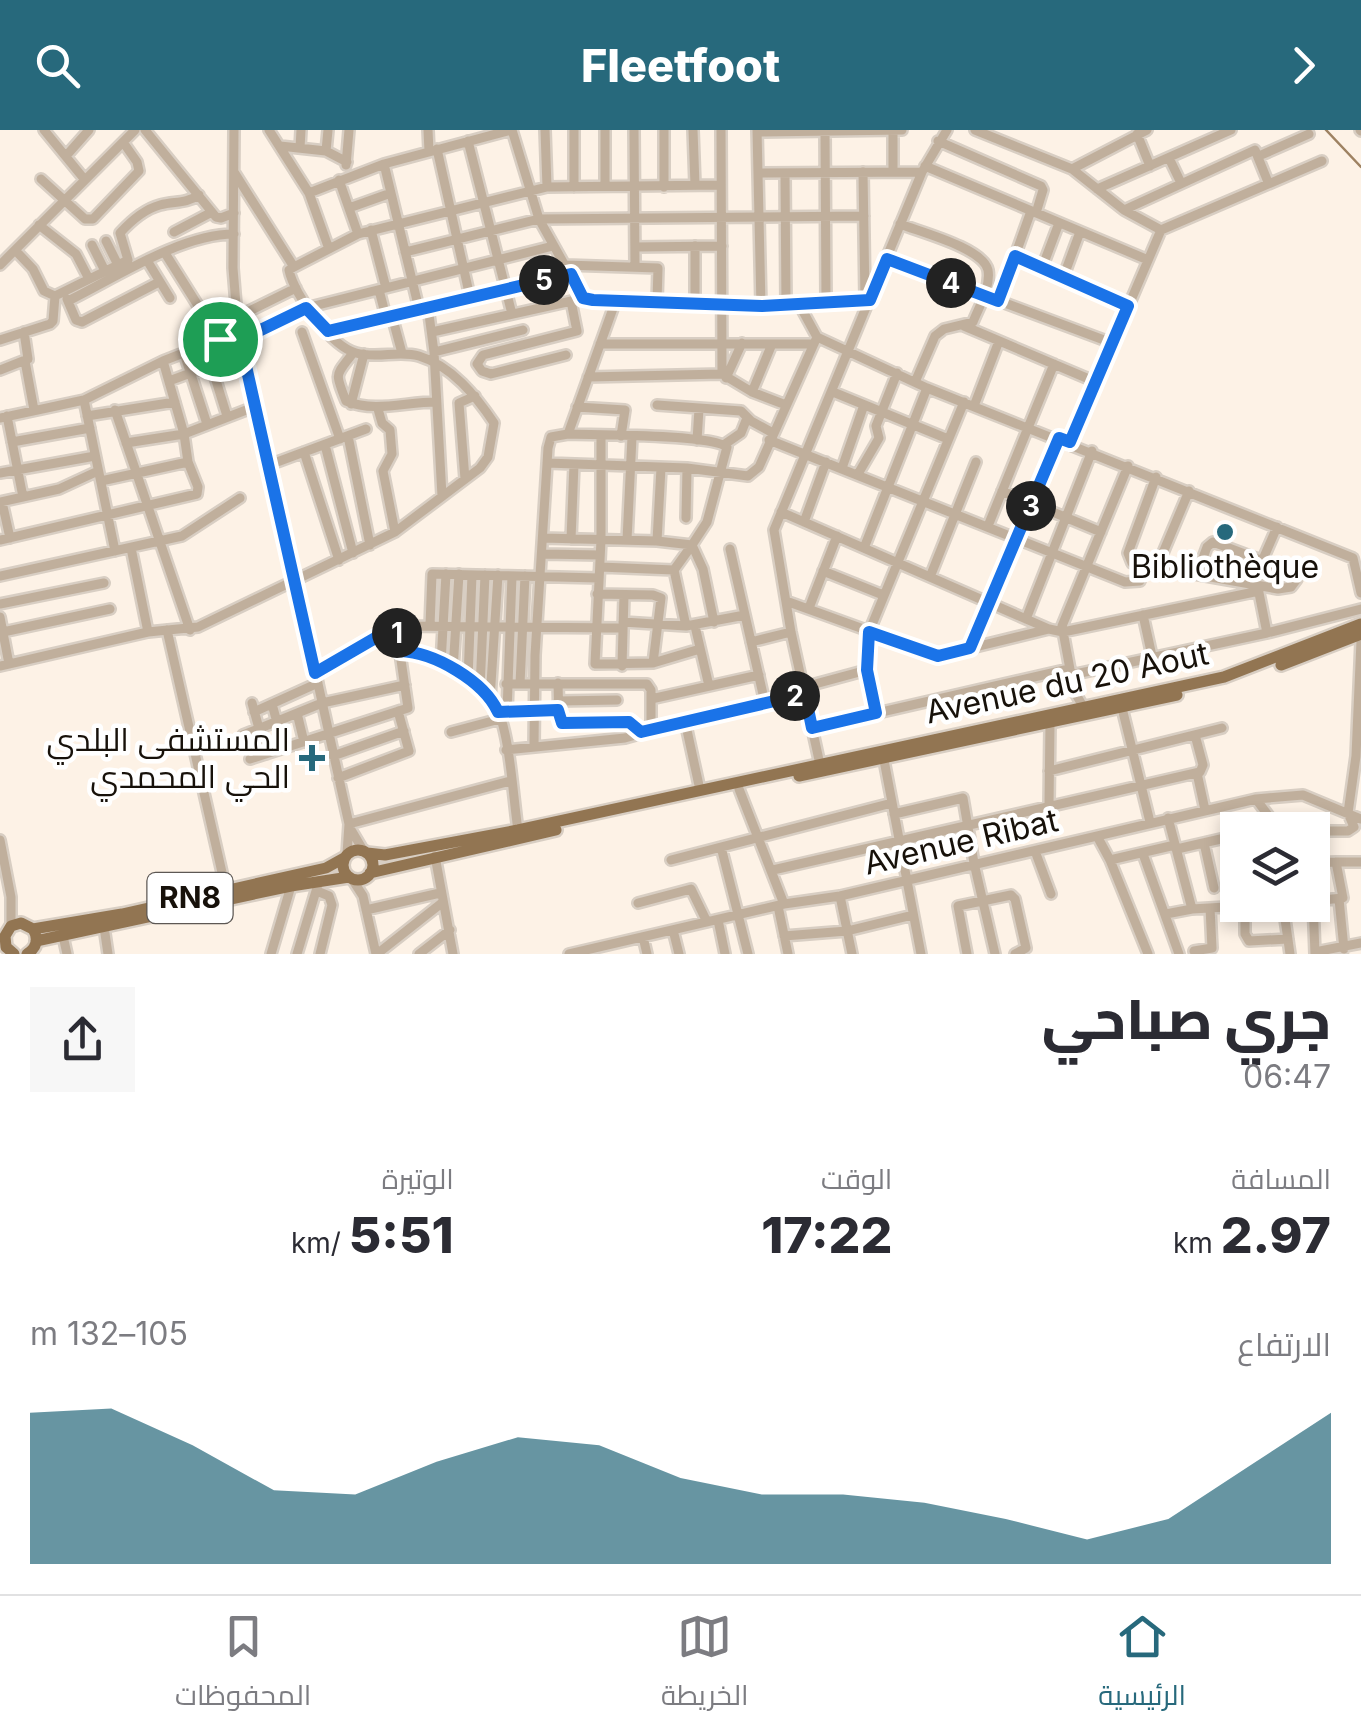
<!DOCTYPE html>
<html lang="ar">
<head>
<meta charset="utf-8">
<style>
  :root { --surface:#fff; --page:#f7f7f7; --text:#2b2b33; --muted:#7c7c81; --line:#e1e1e2; --accent:#27697c }
  body { margin:0; font-family:Inter,Cairo,sans-serif; background:var(--page); color:var(--text); direction:rtl; height:100vh; display:flex; flex-direction:column; font-size:38px; white-space:nowrap }
  * { box-sizing:border-box; margin:0 }
  p { font-size:32px; color:var(--muted) }
  .icon { flex:none; width:55px; height:55px; fill:none; stroke:currentColor; stroke-width:2; stroke-linecap:round; stroke-linejoin:round }
  .map { position:relative; height:824px; overflow:hidden; direction:ltr }
  .details { display:flex; flex-direction:column; background:var(--surface); flex:1 }
  .details>* { flex:none }
  .tools { position:absolute; left:1220px; top:682px; display:grid; gap:20px }
  .tools a { display:grid; place-items:center; width:110px; height:110px; border-radius:0px; background:var(--surface); box-shadow:0 5px 15px #0003; font-size:50px }
  .pin { position:absolute; display:grid; place-items:center; width:85px; height:85px; color:#fff; margin:-42px; border:5px solid #fff; border-radius:50%; box-shadow:0 2px 10px #0007 }
  .km { position:absolute; width:50px; height:50px; margin:-25px; border-radius:50%; background:#222; color:#fff; font-size:28px; line-height:50px; text-align:center }
  .round { display:grid; place-items:center; flex:none; width:105px; height:105px; border-radius:0px; background:var(--page) }
  .headline { display:flex; align-items:center; justify-content:space-between; height:170px; padding:0 30px }
  h1 { font-size:55px; font-weight:800; line-height:75px }
  .stats { display:grid; grid-template-columns:repeat(3,1fr); gap:15px; height:170px; padding:10px 30px }
  .stats div { display:grid; align-content:center }
  .stats b { font-size:50px; font-weight:800 }
  .stats small { font-size:28px; font-weight:400 }
  .stats p { font-size:28px }
  .chart { height:280px; padding:20px 30px }
  .chart p { display:flex; justify-content:space-between }
  .chart svg { width:100%; height:180px; margin-top:10px; fill:var(--accent); opacity:.7 }
  header { display:flex; justify-content:space-between; align-items:center; height:130px; padding:0 30px; background:var(--accent); color:#fff; font-size:45px; font-weight:800 }
  .menu { display:flex; justify-content:space-around; align-items:center; height:140px; border-top:2px solid var(--line); background:var(--surface); font-size:28px; color:var(--muted) }
  .menu a { display:grid; justify-items:center; gap:5px }
  .menu .selected { color:var(--accent) }
  .map>svg:first-child { display:block }
  .lines { fill:none; stroke-linecap:round; stroke-linejoin:round }
  .stream { stroke:#9e8262; stroke-width:2.5 }
  .minor-casing { stroke:#d8cec3; stroke-width:14 }
  .major-casing { stroke:#d8cec3; stroke-width:16 }
  .minor { stroke:#c0af9c; stroke-width:9 }
  .major { stroke:#927552; stroke-width:11 }
  .route-casing { stroke:#fff; stroke-width:20 }
  .route { stroke:#1a73e8; stroke-width:12 }
  .poi-dot { fill:#27697c; stroke:#fff; stroke-width:4 }
  .labels { text-anchor:middle; stroke-width:9; stroke-linejoin:round; paint-order:stroke }
  .shield { fill:#fff; stroke:#5d5854; stroke-width:2.5 }
  .shield-label { font-size:30px; font-weight:bold; fill:#17110a }
  .poi-label { font-size:32px; fill:#17110a; stroke:#fff }
  .street-label { font-size:32px; fill:#17110a; stroke:#fff }
</style>
</head>
<body>
<header><svg class="icon" aria-label="forward" viewBox="0 0 24 24"><path d="M9 5l7 7-7 7"/></svg>Fleetfoot<svg class="icon" aria-label="search" viewBox="0 0 24 24"><circle cx="10" cy="10" r="6"/><path d="M15 15l6 6"/></svg></header>
<div class="map">
<svg width="1361" height="824" viewBox="0 0 1361 824">
  <rect width="100%" height="100%" fill="#fdf2e6"/>
  <g class="lines">
    <path class="stream" d="M 1326,0 L 1361,37"/>
    <defs>
      <path id="minor" d="M 44,0 L 85,50
        M 145,0 L 216,87 L 221,88 L 234,83
        M 234,0 L 233,138 L 237,187 L 349,694 L 347,724
        M 269,0 L 309,63 L 329,119
        M 428,0 L 429,21
        M 512,0 L 539,89 L 583,168 L 761,176 L 870,170
        M 545,0 L 547,57
        M 574,0 L 574,57
        M 605,0 L 605,56
        M 634,0 L 635,137
        M 664,0 L 664,57
        M 693,0 L 695,55
        M 721,0 L 722,244
        M 757,0 L 761,176
        M 825,0 L 826,172
        M 975,0 L 1072,39 L 1124,80 L 1161,100
        M 1360,0 L 1361,1
        M 757,2 L 902,0
        M 1137,4 L 1150,36
        M 468,11 L 512,184
        M 938,11 L 1041,56 L 1043,60 L 1036,83
        M 280,16 L 326,21 L 347,32
        M 300,18 L 301,0
        M 437,19 L 470,167
        M 326,21 L 328,0
        M 66,26 L 89,0
        M 1259,26 L 1309,4
        M 1169,28 L 1181,53
        M 384,34 L 419,179
        M 346,35 L 349,0
        M 925,36 L 1148,130
        M 1072,39 L 1147,0
        M 863,42 L 865,170
        M 893,42 L 893,0
        M 758,43 L 922,42
        M 785,43 L 786,176
        M 41,49 L 85,89 L 93,89 L 139,41 L 137,32 L 123,12
        M 339,50 L 358,104
        M 1097,59 L 1231,0
        M 309,63 L 384,34 L 511,0
        M 349,78 L 391,63
        M 1124,80 L 1255,20 L 1268,52
        M 900,94 C 920,102 983,118 988,140 C 991,157 979,177 973,192 L 944,199 L 935,206 L 915,252
        M 39,95 L 76,124 L 89,149
        M 371,100 L 386,158
        M 174,102 L 212,82
        M 106,111 L 118,135
        M 92,115 L 105,141
        M 635,117 L 722,116
        M 15,120 L 33,139 L 44,161 L 55,166 L 128,130 L 120,103 C 130,92 145,79 160,75 C 175,71 185,74 199,65
        M 405,122 L 539,89 L 864,86
        M 165,123 L 219,209
        M 1015,126 L 1128,177
        M 887,129 L 1112,213
        M 148,132 L 170,168
        M 0,135 L 135,0
        M 565,135 L 658,138 L 657,171
        M 294,137 L 358,104 L 547,57 L 721,55
        M 1042,138 L 1059,93
        M 1063,148 L 1080,102
        M 379,160 L 386,187
        M 67,169 L 76,190 L 82,192 L 159,152
        M 68,171 C 115,148 181,104 234,104
        M 999,171 L 1031,81
        M 695,173 L 695,116
        M 799,174 L 817,207 L 927,258 L 1353,428 L 1361,463
        M 428,177 L 434,222 L 442,366
        M 392,186 L 402,223
        M 237,187 L 296,158
        M 964,196 L 1096,252
        M 328,201 L 571,144
        M 302,202 L 340,309
        M 432,202 L 576,170
        M 241,209 L 306,178 L 553,116
        M 0,210 L 50,194 L 53,191 L 55,166
        M 600,214 L 814,214
        M 205,215 L 227,286
        M 434,222 L 523,200
        M 184,223 L 207,294
        M 353,223 C 336,246 334,241 346,271 C 375,283 405,272 436,272
        M 566,225 L 491,244 L 482,241 L 477,234 L 483,225 L 577,201 L 571,171
        M 25,231 L 34,280
        M 0,240 L 28,229 L 24,202
        M 588,247 L 722,244 L 752,262 L 786,275
        M 726,248 L 742,213
        M 169,251 L 231,228
        M 752,262 L 772,214
        M 833,262 L 948,309
        M 84,270 L 115,421
        M 351,274 L 364,224
        M 657,275 L 741,281 L 751,291 L 773,303
        M 974,276 L 999,211
        M 577,277 L 625,280 L 621,306
        M 378,279 L 382,293 L 390,300 L 392,324 L 383,341 L 395,402
        M 115,280 L 190,500
        M 7,286 L 23,367
        M 87,286 L 175,272
        M 0,288 L 84,270 L 163,231 L 219,209 L 231,228 L 246,236
        M 568,304 L 616,170
        M 348,306 L 370,415
        M 601,306 L 601,410 L 595,534 L 653,533
        M 697,310 L 699,279
        M 769,310 L 1125,452 L 1140,451
        M 12,312 L 90,298
        M 126,313 L 184,304 L 254,277
        M 1070,313 L 1161,100 L 1322,31
        M 725,314 L 741,303 L 747,288
        M 325,315 L 353,423
        M 304,322 L 339,430
        M 547,333 L 687,338 L 748,346 L 759,337 L 817,207
        M 269,335 L 366,299
        M 842,338 L 864,275
        M 0,343 L 95,326
        M 858,344 L 879,308 L 876,296 L 897,243
        M 1156,347 L 1128,423 L 1132,433 L 1278,459 L 1291,457 L 1297,449 L 1295,443 L 1213,412 L 1207,417 L 1197,444
        M 465,349 L 459,273 L 475,266
        M 101,351 L 188,332
        M 1002,361 L 1101,402
        M 0,372 L 59,359 L 98,341
        M 2,372 L 10,408
        M 781,382 L 1049,499
        M 686,388 L 687,338
        M 804,392 L 826,332
        M 988,396 L 1054,234
        M 571,409 L 574,334
        M 0,410 L 197,364 L 198,357 L 188,332 L 184,304 L 163,231
        M 627,410 L 632,307
        M 657,411 L 661,338
        M 131,418 L 148,502
        M 864,418 L 927,258
        M 730,419 L 765,573
        M 542,424 L 600,425
        M 1263,429 L 1277,397
        M 600,437 L 674,440
        M 1157,437 L 1189,361
        M 674,440 L 686,496 L 745,485
        M 674,440 L 692,415 L 703,439 L 714,492
        M 823,441 L 883,465
        M 0,446 L 182,406 L 240,368
        M 930,447 L 976,332
        M 597,464 L 653,465 L 661,468 L 653,533 L 700,519
        M 786,471 L 938,526 L 1049,499 L 1063,502 L 1259,461
        M 0,474 L 104,453
        M 809,478 L 837,406
        M 1143,485 L 1152,526
        M 0,487 L 9,534
        M 1026,489 L 1092,321
        M 623,492 L 686,496
        M 430,496 L 432,444 L 599,448
        M 695,496 L 709,556
        M 167,500 L 226,760
        M 3,502 L 110,479
        M 1267,503 L 1361,479
        M 751,512 L 791,502
        M 970,518 L 1059,309
        M 400,521 C 419,522 436,530 452,540 C 467,549 485,559 495,575 C 510,599 513,669 518,700
        M 441,533 L 446,444
        M 0,536 L 148,502 L 198,497 L 395,402 L 480,338 L 488,327 L 494,293 C 476,266 452,236 419,226 C 399,220 377,229 356,223 C 331,216 294,165 289,140 L 294,137 L 234,42
        M 622,536 L 624,465
        M 453,540 L 459,444
        M 315,543 L 396,496 L 623,498
        M 1071,545 L 1267,503 L 1258,458
        M 468,549 L 472,445
        M 558,553 L 559,592 L 629,592 L 641,601
        M 506,554 L 647,554 L 651,560 L 651,599
        M 520,554 L 525,446
        M 804,557 L 867,540
        M 480,559 L 485,445
        M 490,569 L 498,445
        M 651,569 L 759,545
        M 558,571 L 617,570
        M 252,573 L 266,624
        M 272,574 L 284,618
        M 1084,578 L 1074,561 L 1062,496 L 1128,336
        M 1122,578 L 1150,692
        M 254,582 L 318,553
        M 506,582 L 558,579
        M 507,582 L 512,446
        M 297,583 L 304,612
        M 876,583 L 867,540 L 869,502 L 964,272
        M 685,591 L 805,563
        M 812,598 L 1069,539
        M 451,602 L 500,589
        M 243,605 L 322,573 L 405,555
        M 534,616 L 535,525 L 548,318 L 551,307 L 568,304 C 596,305 711,304 727,317 L 707,392 L 692,415 L 657,411 L 543,408
        M 506,620 L 625,608 L 685,591 L 700,660
        M 883,625 L 921,824
        M 333,626 L 404,601
        M 250,629 L 408,578 L 396,496
        M 821,639 L 791,502 L 774,400 L 922,42 L 947,0
        M 1049,641 L 1222,598
        M 1197,643 L 1205,680
        M 338,648 L 409,621 L 398,581
        M 739,659 L 784,774
        M 1256,669 L 1279,700
        M 1049,675 L 1050,594
        M 894,684 L 963,668 L 974,733 L 995,824
        M 1168,688 L 1192,779 L 1260,775
        M 349,694 L 510,651
        M 350,698 L 363,720
        M 1312,701 L 1348,701 L 1354,697 L 1348,683 L 1356,626 L 1361,511
        M 1097,706 L 1110,730 L 1148,824
        M 1231,707 L 1238,738
        M 0,710 L 11,767 L 11,796
        M 1204,713 L 1214,758
        M 721,717 L 748,824
        M 1177,719 L 1238,705
        M 1035,721 L 1051,764
        M 1143,724 L 1179,824
        M 435,726 L 453,824
        M 671,730 L 892,673
        M 1110,730 L 1175,715
        M 1312,733 L 1336,732
        M 773,740 L 1200,642 L 1203,635 L 1195,605
        M 352,749 L 363,766 L 376,824
        M 317,761 L 329,766 L 332,775 L 320,824
        M 840,766 L 852,824
        M 1339,769 L 1344,819
        M 1312,771 L 1343,768 L 1336,732 L 1361,732
        M 1313,771 L 1315,824
        M 638,773 L 691,759 L 707,792
        M 1245,775 L 1245,804 L 1249,811 L 1288,809
        M 1283,775 L 1290,824
        M 778,776 L 788,824
        M 366,780 L 440,763
        M 1166,784 L 1192,779
        M 718,790 L 725,824
        M 104,797 L 108,824
        M 673,800 L 679,824
        M 63,806 L 67,824
        M 784,806 L 847,801 L 913,785
        M 643,807 L 647,824
        M 1194,821 L 1212,818 L 1210,778
        M 1315,822 L 1361,813
        M 271,824 L 291,756
        M 297,824 L 319,751
        M 377,824 L 443,772
        M 419,824 L 450,800
        M 569,824 L 784,774 L 840,766 L 1256,669 L 1303,665 L 1361,689
        M 967,824 L 958,776 L 1011,765 L 1015,769 L 1026,818 L 1015,824"/>
      <path id="major" d="M 1281,535 L 1361,504
        M 799,646 L 1177,565
        M343 735a15 15 0 1 1 30 0a15 15 0 1 1-30 0Z
        M 367,723 L 385,725 L 518,700 L 1224,547 L 1361,494
        M 370,743 L 556,700
        M 33,799 L 122,784 L 326,738 L 344,728
        M 36,811 L 291,756 L 349,747
        M 14,824 L 6,817 L 5,806 L 11,796 L 21,793 L 33,799 C 39,809 37,818 27,824"/>
    </defs>
    <use href="#minor" class="minor-casing"/>
    <use href="#major" class="major-casing"/>
    <use href="#minor" class="minor"/>
    <use href="#major" class="major"/>
  </g>
  <g class="lines">
    <defs>
      <path id="route" d="M 220,209 L 231,228 L 246,236 L 315,543 L 396,496 L 400,521 C 434,522 484,551 498,582 L 558,580 L 562,593 L 629,592 L 641,602 L 805,564 L 812,598 L 876,583 L 867,540 L 869,502 L 938,526 L 970,518 L 1059,308 L 1070,312 L 1128,176 L 1015,126 L 998,171 L 887,129 L 870,170 L 762,176 L 593,170 L 583,168 L 571,144 L 328,201 L 306,178 L 240,210 L 246,236 L 231,228 L 212,237 L 205,215 L 220,209"/>
    </defs>
    <use href="#route" class="route-casing"/>
    <use href="#route" class="route"/>
  </g>
  <g class="poi-dot">
    <circle cx="1225" cy="402" r="10"/>
    <path d="M307 613h10v10h10v10h-10v10h-10v-10h-10v-10h10z"/>
  </g>
  <g class="labels">
    <rect class="shield" x="147.5" y="743" width="85" height="50" rx="8"/>
    <g class="shield-label">
      <text x="190" y="778">RN8</text>
    </g>
    <g class="poi-label">
      <text x="1225" y="448">Bibliothèque</text>
      <text x="290" y="621" text-anchor="end">المستشفى البلدي<tspan x="290" dy="37">الحي المحمدي</tspan></text>
    </g>
    <g class="street-label">
      <text transform="translate(1067 553) rotate(-12)" y="11">Avenue du 20 Aout</text>
      <text transform="translate(961 712) rotate(-13)" y="11">Avenue Ribat</text>
    </g>
  </g>
</svg>
<div class="tools">
<a><svg class="icon" aria-label="layers" viewBox="0 0 24 24"><path d="M12 4l9 5-9 5-9-5zM3 14l9 5 9-5"/></svg></a>
</div>
<div class="pin" style="left:220px;top:209px;background:#1e9e55"><svg class="icon" aria-label="arrive" viewBox="0 0 24 24"><path d="M6 21V4h12l-3 4 3 4H6"/></svg></div>
<b class="km" style="left:397px;top:503px">1</b>
<b class="km" style="left:795px;top:566px">2</b>
<b class="km" style="left:1031px;top:376px">3</b>
<b class="km" style="left:951px;top:153px">4</b>
<b class="km" style="left:544px;top:150px">5</b>
</div>
<section class="details">
<div class="headline"><div><h1>جري صباحي</h1><p>06:47</p></div><a class="round"><svg class="icon" aria-label="share" viewBox="0 0 24 24"><path d="M12 15V3M7 8l5-5 5 5M5 13v7h14v-7"/></svg></a></div>
<div class="stats">
<div><p>المسافة</p><b>2.97<small> km</small></b></div>
<div><p>الوقت</p><b>17:22</b></div>
<div><p>الوتيرة</p><b>5:51<small> /km</small></b></div>
</div>
<div class="chart"><p><span>الارتفاع</span>105–132 m</p>
<svg viewBox="0 0 160 44" preserveAspectRatio="none"><path d="M0 44V7L10 6L20 15L30 26L40 27L50 19L60 13L70 15L80 23L90 27L100 27L110 29L120 33L130 38L140 33L150 20L160 7V44z"/></svg>
</div>
</section>
<nav class="menu">
<a class="selected"><svg class="icon" aria-label="home" viewBox="0 0 24 24"><path d="M3 11l9-7 9 7M6 9v11h12V9"/></svg>الرئيسية</a>
<a><svg class="icon" aria-label="map" viewBox="0 0 24 24"><path d="M3 6l6-2 6 2 6-2v14l-6 2-6-2-6 2zM9 4v14M15 6v14"/></svg>الخريطة</a>
<a><svg class="icon" aria-label="saved" viewBox="0 0 24 24"><path d="M7 4h10v16l-5-4-5 4z"/></svg>المحفوظات</a>
</nav>
</body>
</html>
